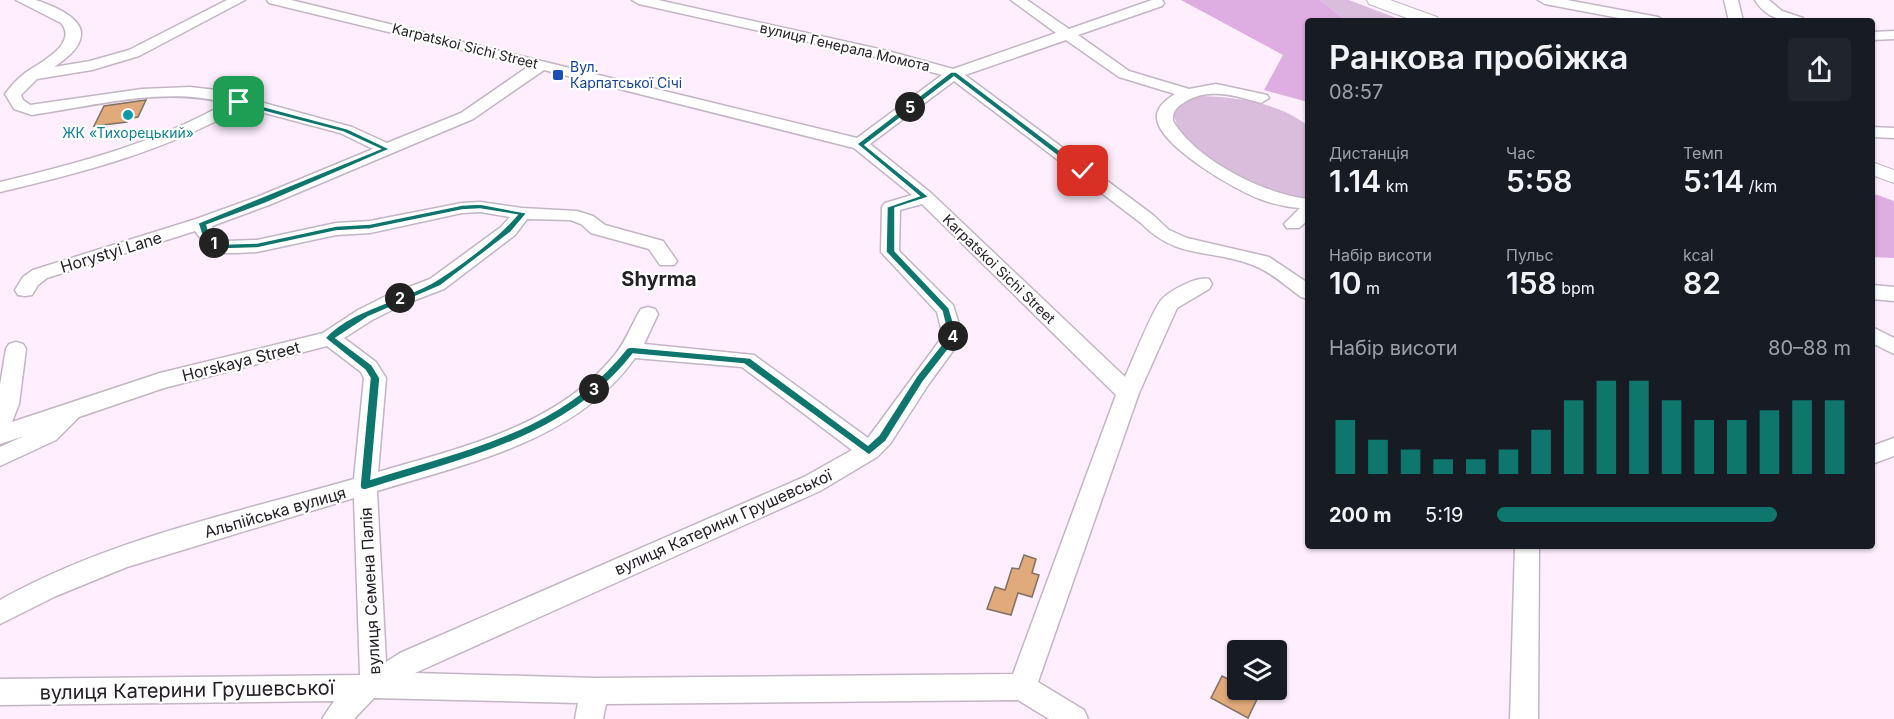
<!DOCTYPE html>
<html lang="uk">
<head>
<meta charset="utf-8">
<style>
  :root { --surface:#171b24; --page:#20242c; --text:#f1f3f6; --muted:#9ea1a6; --accent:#0f766e }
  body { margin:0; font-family:Inter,sans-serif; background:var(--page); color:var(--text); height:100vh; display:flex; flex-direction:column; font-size:22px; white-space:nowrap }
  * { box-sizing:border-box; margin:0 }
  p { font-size:20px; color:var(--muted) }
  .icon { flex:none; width:33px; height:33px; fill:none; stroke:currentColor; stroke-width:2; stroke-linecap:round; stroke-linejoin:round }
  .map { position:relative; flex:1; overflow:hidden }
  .sheet { position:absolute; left:1305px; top:18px; width:570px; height:531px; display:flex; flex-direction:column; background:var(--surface); border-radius:6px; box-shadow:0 2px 4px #0004 }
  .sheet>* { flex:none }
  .buttons { position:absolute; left:1227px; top:640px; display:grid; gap:12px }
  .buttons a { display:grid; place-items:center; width:60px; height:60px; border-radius:6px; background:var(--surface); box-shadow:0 2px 4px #0004; font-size:30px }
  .pin { position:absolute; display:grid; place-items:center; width:51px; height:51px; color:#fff; margin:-26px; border-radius:12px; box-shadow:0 3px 9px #0006 }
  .km { position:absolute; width:30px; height:30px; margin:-15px; border-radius:50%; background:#222; color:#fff; font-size:16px; line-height:30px; text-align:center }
  .round { display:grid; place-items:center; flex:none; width:63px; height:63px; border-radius:6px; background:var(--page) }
  .headline { display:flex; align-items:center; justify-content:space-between; height:102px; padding:0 24px }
  h1 { font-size:33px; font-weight:600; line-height:45px }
  .metrics { display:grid; grid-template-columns:repeat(3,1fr); gap:9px; height:102px; padding:6px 24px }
  .metrics div { display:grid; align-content:center }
  .metrics b { font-size:30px; font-weight:600 }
  .metrics small { font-size:16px; font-weight:400 }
  .metrics p { font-size:16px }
  .chart { height:168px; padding:12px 24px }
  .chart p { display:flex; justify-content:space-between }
  .chart svg { width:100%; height:108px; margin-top:6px; stroke:var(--accent); stroke-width:6 }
  ul { padding:0 24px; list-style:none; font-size:20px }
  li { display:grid; grid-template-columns:96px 72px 1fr; align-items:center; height:45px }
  li i { height:15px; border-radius:8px; background:var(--accent) }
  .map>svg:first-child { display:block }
  .green { fill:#dabddc }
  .forest { fill:#deade1 }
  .building { fill:#e0aa7b; stroke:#807165; stroke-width:1.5 }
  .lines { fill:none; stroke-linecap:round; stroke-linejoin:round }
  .minor-casing { stroke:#c3b5c4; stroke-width:3 }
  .major-casing { stroke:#c3b5c4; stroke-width:2 }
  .minor { fill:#fff; fill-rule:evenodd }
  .major { fill:#fff; fill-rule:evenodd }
  .route { fill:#0f766e; stroke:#fff; stroke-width:1.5 }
  .transit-dot { fill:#1a4fb4; stroke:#fff; stroke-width:2 }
  .culture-dot { fill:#0f9aa8; stroke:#fff; stroke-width:2 }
  .labels { text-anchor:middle; stroke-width:4.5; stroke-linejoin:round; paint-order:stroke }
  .far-street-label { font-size:14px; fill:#252026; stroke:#fff }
  .far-transit-label { font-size:14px; fill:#164399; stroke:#fff; text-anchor:start }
  .far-culture-label { font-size:14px; fill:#0d838f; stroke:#fff }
  .street-label { font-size:16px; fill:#252026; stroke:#fff }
  .quarter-label { font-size:20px; font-weight:bold; fill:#252026; stroke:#fff }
  .near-street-label { font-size:20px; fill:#252026; stroke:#fff }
</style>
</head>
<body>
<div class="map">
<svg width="1894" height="719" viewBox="0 0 1894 719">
  <rect width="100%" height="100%" fill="#feeefe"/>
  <path class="green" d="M 1320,0 L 1349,0 L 1404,21 L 1347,21 Z
    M 1198,96 C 1235,97 1279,102 1308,126 L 1308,199 C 1300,198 1292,197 1285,196 C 1253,188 1176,149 1174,113 L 1184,103 Z"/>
  <path class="forest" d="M 1181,0 L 1320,0 L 1347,21 L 1308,21 L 1308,102 L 1264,90 L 1283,55 Z
    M 1872,193 L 1894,201 L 1894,258 L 1872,257 Z"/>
  <path class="building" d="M 146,100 L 138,117 L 128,119 L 127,122 L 94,126 L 104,106 Z
    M 1024,555 L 1036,559 L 1032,573 L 1039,575 L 1032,597 L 1018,593 L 1011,615 L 987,609 L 995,587 L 1005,590 L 1012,568 L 1019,569 Z
    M 1222,676 L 1238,684 L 1238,690 L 1249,690 L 1259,695 L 1248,718 L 1211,698 Z"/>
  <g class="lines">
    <defs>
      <path id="minor" d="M 16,0 C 22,0 29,0 35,0 C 49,4 83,17 81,35 C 80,49 64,60 54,67 L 90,61 L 129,50 L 227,0 L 245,0 L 139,56 L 92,70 L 37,79 L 21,95 L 23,100 L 30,105 L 142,89 L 190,87 L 216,90 L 352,127 L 387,143 L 461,113 L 529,66 L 269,3 L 267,0 L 291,0 L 857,138 L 942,75 L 885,59 L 639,4 L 632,0 L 658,0 L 888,51 L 953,69 L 1056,33 L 1011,0 L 1027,0 L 1069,29 L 1152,0 L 1162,0 L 1164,3 L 1162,6 L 1078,35 L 1129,71 L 1189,89 L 1216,84 L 1267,95 L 1269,98 L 1261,103 C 1236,96 1209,87 1185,102 C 1177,107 1172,111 1173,121 C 1196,160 1264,194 1308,199 L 1308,220 L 1299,228 L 1287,228 L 1284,224 L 1300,208 C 1286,207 1273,204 1260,199 C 1235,190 1160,146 1157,119 C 1155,108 1167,99 1175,94 L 1119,77 L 1066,40 L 965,75 L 1153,215 L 1169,230 L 1187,238 L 1269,257 L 1308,283 L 1308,299 L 1301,297 C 1287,287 1271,272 1255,266 C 1212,248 1178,261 1141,223 L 954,81 L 870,144 L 931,193 L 1125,377 C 1132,362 1153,308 1162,299 C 1171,290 1197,276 1209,279 L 1212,284 L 1209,289 L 1177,308 L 1139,393 L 1038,682 L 1084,710 L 1088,719 L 1049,719 L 1018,700 L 606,704 L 603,719 L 575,719 L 578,703 L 374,698 L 354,719 L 322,719 L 334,701 L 0,705 L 0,679 L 360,675 L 354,498 L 127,567 L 56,596 L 0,624 L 0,600 C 109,539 235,513 354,479 L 364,378 L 361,372 L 327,346 L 164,388 L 79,417 L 56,440 L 0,466 L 0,447 L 24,436 L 0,444 L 0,385 L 6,349 L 9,344 L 16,342 L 23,344 L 26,349 L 19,404 L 12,422 L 160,373 L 323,333 L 358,310 L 388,295 L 430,279 L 501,227 L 510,217 L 480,212 L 462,213 L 370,233 L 336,235 L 257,252 L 237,253 L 222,253 L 207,247 L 195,231 L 47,278 L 38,285 L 32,295 L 25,296 L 18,295 L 15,290 L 23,277 L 33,270 L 196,219 L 257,197 L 373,149 L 340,133 L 242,107 C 166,151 84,172 0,192 L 0,182 C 79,163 156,143 226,103 C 165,86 94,106 32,115 L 14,109 L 5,94 C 11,86 17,79 25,73 C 39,63 79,44 61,23 ZM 544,70 L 854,148 L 912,195 L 885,203 L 882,207 L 881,252 L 937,312 L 943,336 L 868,438 L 754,355 L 644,344 L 658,314 L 655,309 L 648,307 L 641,309 C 631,325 626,342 613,357 C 555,427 462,447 378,472 L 386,378 L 376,362 L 344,338 L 372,320 L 402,305 L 444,289 L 515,235 L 527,219 L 570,220 L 581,224 L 591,233 L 649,249 L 660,265 L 674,265 L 677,261 L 663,241 L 605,225 L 593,216 L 577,211 L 522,208 L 480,202 L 462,203 L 370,221 L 336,223 L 257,240 L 225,241 L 214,232 L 212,226 L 269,205 L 473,119 ZM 922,204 L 1116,395 L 1013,674 L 595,678 L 415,673 L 820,491 L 877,457 L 890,444 L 928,385 L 963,337 L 953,305 L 899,251 L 900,210 ZM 635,358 L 742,367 L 852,450 L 804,477 L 400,653 L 386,662 L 377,491 C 469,463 576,441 635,358 Z
        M 1538,0 L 1567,0 L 1658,17 L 1665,21 L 1635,21 L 1545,4 Z
        M 1724,0 L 1738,0 L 1743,21 L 1729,21 Z
        M 1755,0 L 1769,0 L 1782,11 L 1803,18 L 1805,21 C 1784,21 1767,20 1755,0 Z
        M 1894,31 L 1894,39 L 1872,40 L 1872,32 Z
        M 1872,127 L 1894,128 L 1894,138 L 1872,137 Z
        M 1872,285 L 1894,287 L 1894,301 L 1872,299 Z
        M 1872,327 L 1894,338 L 1894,354 L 1872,343 Z
        M 1894,438 L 1894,456 L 1872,464 L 1872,446 Z
        M 1515,546 L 1539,546 L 1538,719 L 1510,719 Z"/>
      <path id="major" d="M 1367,0 L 1390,0 L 1437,17 L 1440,21 L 1415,21 L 1369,4 Z
        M 1872,162 L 1894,170 L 1894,183 L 1872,175 Z"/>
    </defs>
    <use href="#minor" class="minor-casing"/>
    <use href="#major" class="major-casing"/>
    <use href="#minor" class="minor"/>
    <use href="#major" class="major"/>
  </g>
  <path class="route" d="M 951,72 L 956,72 L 1087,171 L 1080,173 L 954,77 L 865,145 L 929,197 L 895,208 L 895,251 L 949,308 L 958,337 L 923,382 L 886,441 L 869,455 L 744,364 L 633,354 C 568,438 461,459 365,490 L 361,489 L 360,486 L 370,378 L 365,370 L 325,338 C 351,309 402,301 435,281 C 460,266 498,237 517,215 L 480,209 L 462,210 L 370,229 L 336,231 L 257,248 L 222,249 L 202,236 L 198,223 L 380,149 L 343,132 L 236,104 L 239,100 L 348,129 L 390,149 L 266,203 L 207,225 L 209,233 L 224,244 L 257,243 L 336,226 L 370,224 L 462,205 L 480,204 L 527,213 L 511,232 L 440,286 L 368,317 L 336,338 L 372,365 L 380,378 L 371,479 C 466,449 562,431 627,348 L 631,347 L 750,358 L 868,445 L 879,435 L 916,377 L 948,336 L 942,311 L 886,252 L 887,207 L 919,196 L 857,144 Z"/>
  <rect class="transit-dot" x="552" y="69" width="12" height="12" rx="3"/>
  <circle class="culture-dot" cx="128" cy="115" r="6"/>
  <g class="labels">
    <g class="far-street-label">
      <text transform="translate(465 46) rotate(14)" y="5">Karpatskoi Sichi Street</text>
      <text transform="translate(845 47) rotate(13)" y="5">вулиця Генерала Момота</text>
      <text transform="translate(999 269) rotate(44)" y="5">Karpatskoi Sichi Street</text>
    </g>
    <g class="far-transit-label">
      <text x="570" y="72">Вул.<tspan x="570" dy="16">Карпатської Січі</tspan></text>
    </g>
    <g class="far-culture-label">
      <text x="128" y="138">ЖК «Тихорецький»</text>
    </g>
    <g class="street-label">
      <text transform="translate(111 252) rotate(-17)" y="6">Horystyi Lane</text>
      <text transform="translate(241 361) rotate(-14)" y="6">Horskaya Street</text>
      <text transform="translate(275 512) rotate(-16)" y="6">Альпійська вулиця</text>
      <text transform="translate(723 522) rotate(-24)" y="6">вулиця Катерини Грушевської</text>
      <text transform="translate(370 591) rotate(-93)" y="6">вулиця Семена Палія</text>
    </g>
    <g class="quarter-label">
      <text x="659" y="286">Shyrma</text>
    </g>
    <g class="near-street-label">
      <text transform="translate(187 690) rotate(-1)" y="7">вулиця Катерини Грушевської</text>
    </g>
  </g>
</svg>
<div class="buttons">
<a><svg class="icon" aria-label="layers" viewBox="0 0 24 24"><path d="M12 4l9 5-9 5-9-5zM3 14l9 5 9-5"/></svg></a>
</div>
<div class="pin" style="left:239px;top:102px;background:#1e9e55"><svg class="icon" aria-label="arrive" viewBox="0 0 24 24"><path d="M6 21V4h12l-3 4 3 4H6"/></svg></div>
<div class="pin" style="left:1083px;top:171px;background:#d93025"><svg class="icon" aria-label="check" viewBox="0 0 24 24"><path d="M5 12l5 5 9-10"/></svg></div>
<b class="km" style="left:214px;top:243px">1</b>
<b class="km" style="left:400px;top:298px">2</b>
<b class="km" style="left:594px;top:389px">3</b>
<b class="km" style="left:953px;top:336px">4</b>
<b class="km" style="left:910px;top:107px">5</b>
<section class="sheet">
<div class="headline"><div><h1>Ранкова пробіжка</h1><p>08:57</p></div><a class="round"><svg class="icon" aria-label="share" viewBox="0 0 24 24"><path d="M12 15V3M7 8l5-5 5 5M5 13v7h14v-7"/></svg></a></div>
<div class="metrics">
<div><p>Дистанція</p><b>1.14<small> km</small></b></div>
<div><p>Час</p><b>5:58</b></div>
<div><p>Темп</p><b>5:14<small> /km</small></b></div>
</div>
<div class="metrics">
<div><p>Набір висоти</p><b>10<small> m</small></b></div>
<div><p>Пульс</p><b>158<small> bpm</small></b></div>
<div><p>kcal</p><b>82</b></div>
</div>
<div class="chart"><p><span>Набір висоти</span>80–88 m</p>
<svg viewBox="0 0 160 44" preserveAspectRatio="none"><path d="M5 44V22M15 44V30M25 44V34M35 44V38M45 44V38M55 44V34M65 44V26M75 44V14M85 44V6M95 44V6M105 44V14M115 44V22M125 44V22M135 44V18M145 44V14M155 44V14"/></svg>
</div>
<ul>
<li><b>200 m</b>5:19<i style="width:79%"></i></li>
</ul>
</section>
</div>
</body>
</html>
